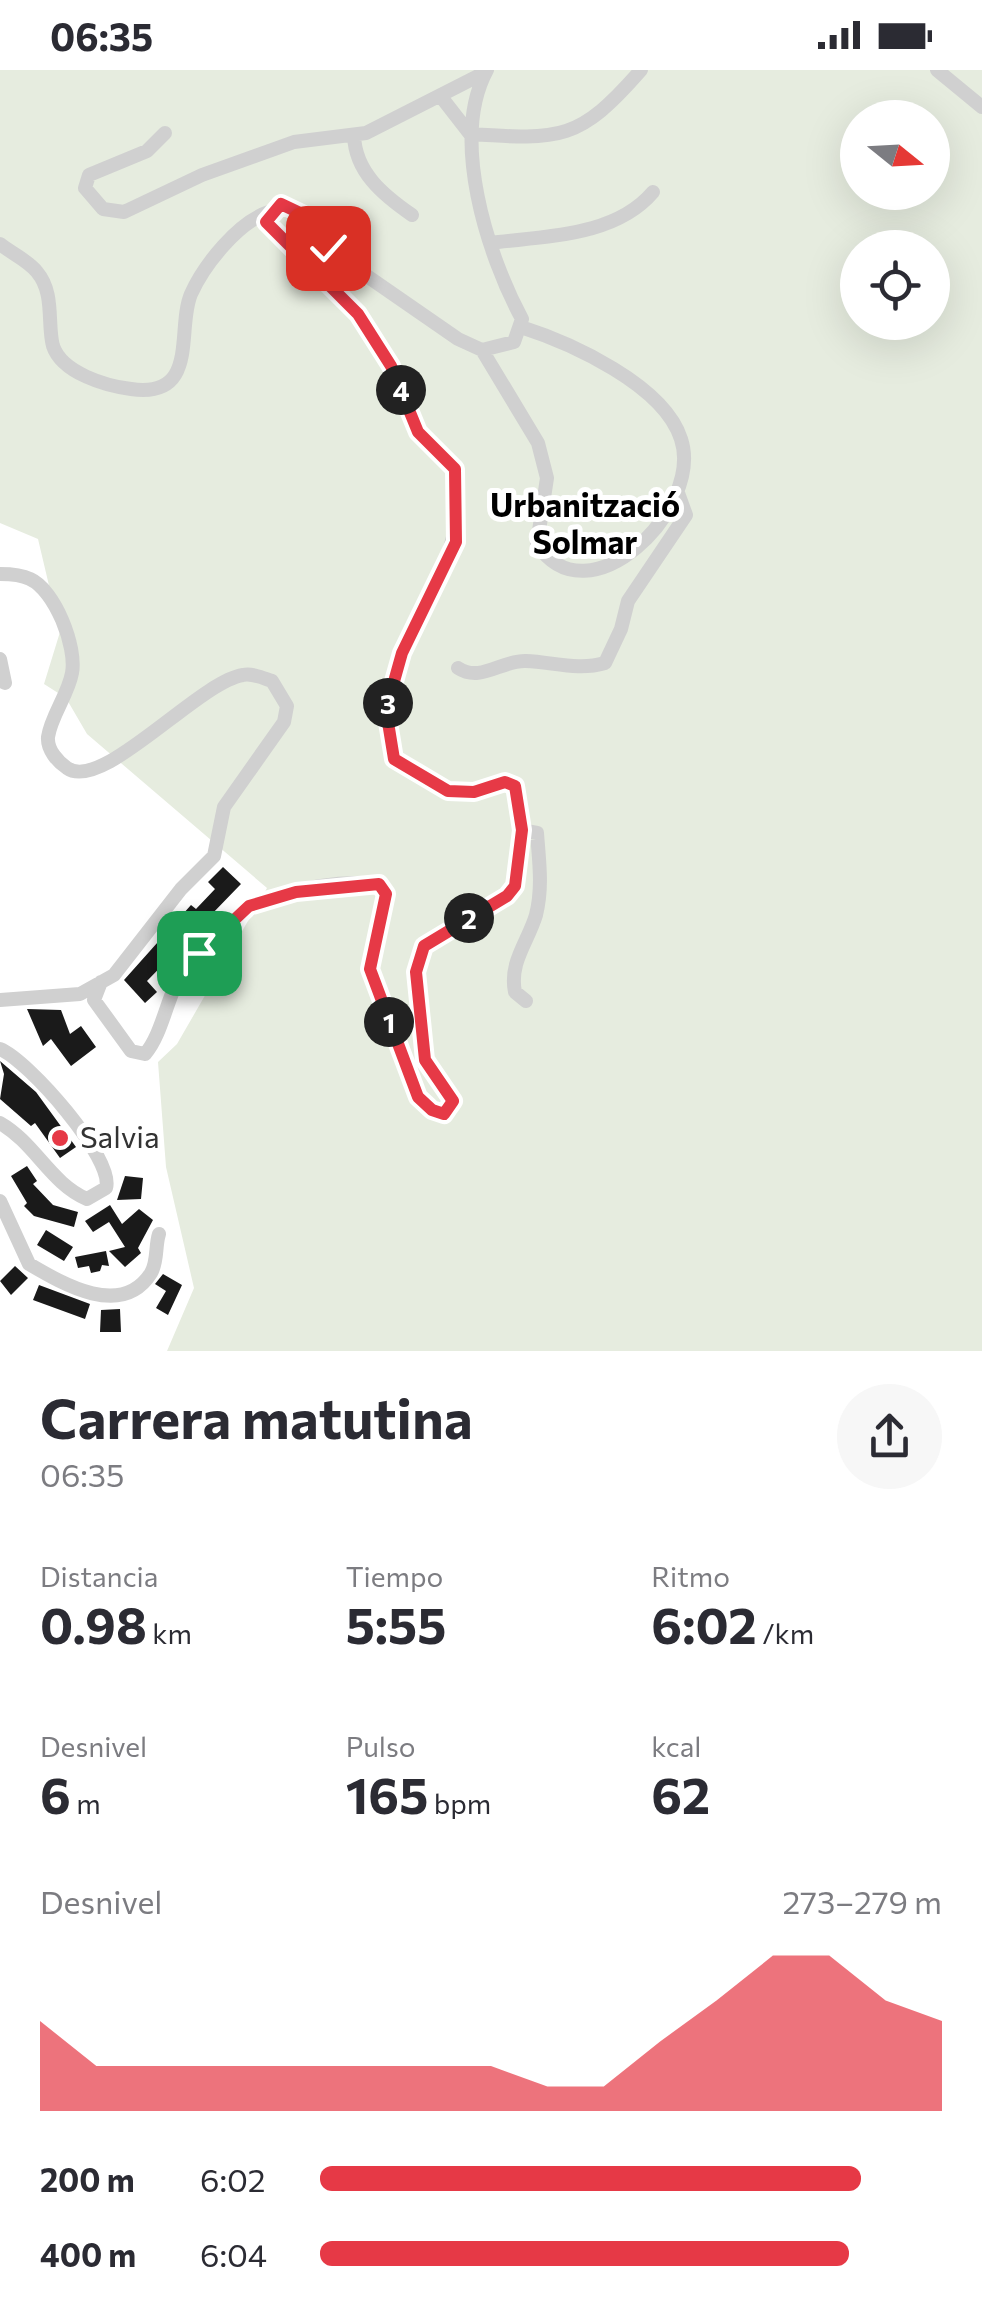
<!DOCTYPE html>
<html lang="es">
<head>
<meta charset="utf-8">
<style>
  :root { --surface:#fff; --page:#f7f7f7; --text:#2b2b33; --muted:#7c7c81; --accent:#e63946 }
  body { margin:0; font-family:Commissioner,sans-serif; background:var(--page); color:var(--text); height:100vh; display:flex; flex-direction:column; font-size:38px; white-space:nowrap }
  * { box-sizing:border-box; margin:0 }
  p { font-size:32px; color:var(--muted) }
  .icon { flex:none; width:55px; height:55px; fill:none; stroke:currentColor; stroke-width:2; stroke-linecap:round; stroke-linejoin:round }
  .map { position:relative; height:1281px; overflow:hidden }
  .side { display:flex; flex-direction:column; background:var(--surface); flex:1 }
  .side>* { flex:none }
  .needle { width:65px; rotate:108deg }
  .buttons { position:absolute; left:840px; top:30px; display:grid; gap:20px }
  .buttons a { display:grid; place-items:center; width:110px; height:110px; border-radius:50%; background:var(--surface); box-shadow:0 10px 40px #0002; font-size:50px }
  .pin { position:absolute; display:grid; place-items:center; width:85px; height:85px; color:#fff; margin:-42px; border-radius:20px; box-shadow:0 5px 15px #0006 }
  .km { position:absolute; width:50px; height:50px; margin:-25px; border-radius:50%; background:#222; color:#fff; font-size:28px; line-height:50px; text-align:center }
  .round { display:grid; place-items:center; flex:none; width:105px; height:105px; border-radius:52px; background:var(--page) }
  .overview { display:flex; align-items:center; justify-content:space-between; height:170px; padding:0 40px }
  h1 { font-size:55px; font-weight:700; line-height:75px }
  .figures { display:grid; grid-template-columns:repeat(3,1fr); gap:15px; height:170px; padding:10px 40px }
  .figures div { display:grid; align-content:center }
  .figures b { font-size:50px; font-weight:700 }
  .figures small { font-size:28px; font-weight:400 }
  .figures p { font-size:28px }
  .chart { height:280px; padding:20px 40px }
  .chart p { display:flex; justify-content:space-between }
  .chart svg { width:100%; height:180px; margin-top:10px; fill:var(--accent); opacity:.7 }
  ul { padding:0 40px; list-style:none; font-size:32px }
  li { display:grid; grid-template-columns:160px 120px 1fr; align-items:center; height:75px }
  li i { height:25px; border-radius:12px; background:var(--accent) }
  .status { display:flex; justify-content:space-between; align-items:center; height:70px; padding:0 50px; background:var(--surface); direction:ltr }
  .status svg { height:28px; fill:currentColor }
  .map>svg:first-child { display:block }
  .green { fill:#e6ecdf; fill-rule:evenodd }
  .building { fill:#1a1a1a }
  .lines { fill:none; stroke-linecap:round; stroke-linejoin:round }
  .minor { stroke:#d0d0d0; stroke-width:14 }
  .route-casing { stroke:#fff; stroke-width:20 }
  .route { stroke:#e63946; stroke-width:12 }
  .poi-dot { fill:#e63946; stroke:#fff; stroke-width:4 }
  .labels { text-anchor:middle; stroke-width:10; stroke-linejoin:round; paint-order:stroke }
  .poi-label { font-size:30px; fill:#333; stroke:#fff; text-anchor:start }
  .neighbourhood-label { font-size:32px; font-weight:bold; fill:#000; stroke:#fff }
</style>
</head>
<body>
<div class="status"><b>06:35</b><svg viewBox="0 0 49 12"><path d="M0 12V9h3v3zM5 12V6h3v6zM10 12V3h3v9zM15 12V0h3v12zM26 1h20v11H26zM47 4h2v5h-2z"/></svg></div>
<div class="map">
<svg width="982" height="1281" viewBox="0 0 982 1281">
  <rect width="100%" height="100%" fill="#fff"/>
  <path class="green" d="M 0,0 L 982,0 L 982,1281 L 167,1281 L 194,1218 L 166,1097 L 158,992 L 177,974 L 267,818 L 87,664 L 66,628 L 44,614 L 60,562 L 38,469 L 0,453 ZM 858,48 L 932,48 L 932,122 L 858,122 ZM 858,178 L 932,178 L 932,252 L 858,252 Z"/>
  <path class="building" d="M 223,797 L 241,814 L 147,911 L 157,922 L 145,933 L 124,910 L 191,835 L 196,839 L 215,819 L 208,812 Z
    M 27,939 L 61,940 L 70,964 L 81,956 L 96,977 L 71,996 L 51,969 L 43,976 Z
    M 0,991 L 36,1022 L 76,1077 L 60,1088 L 35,1053 L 31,1056 L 0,1029 L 4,1004 Z
    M 27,1096 L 37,1111 L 33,1114 L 53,1135 L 78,1142 L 74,1157 L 34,1146 L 24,1136 L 27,1133 L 11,1106 Z
    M 125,1106 L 143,1108 L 141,1129 L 117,1130 Z
    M 110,1135 L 122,1154 L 139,1139 L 153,1150 L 138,1178 L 141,1183 L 125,1197 L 109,1181 L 125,1177 L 109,1152 L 93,1162 L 85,1151 Z
    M 46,1160 L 73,1177 L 64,1191 L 37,1175 Z
    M 106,1181 L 109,1196 L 102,1195 L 100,1201 L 91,1203 L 89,1196 L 78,1198 L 75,1187 Z
    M 15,1196 L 28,1208 L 11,1225 L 0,1211 Z
    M 163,1204 L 182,1215 L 168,1245 L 156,1238 L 166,1221 L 155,1214 Z
    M 39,1215 L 90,1234 L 85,1249 L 33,1230 Z
    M 120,1239 L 121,1262 L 100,1262 L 101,1240 Z"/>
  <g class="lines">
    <path class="minor" d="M 937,0 L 982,37
      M 442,28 L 470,64 C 561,70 579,71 641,0
      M 165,63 L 147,81 L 89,105 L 85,118 L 103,139 L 124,142 L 202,105 L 294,72 L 366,63 L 486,2
      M 354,65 C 355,102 383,125 412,145
      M 490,173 C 544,166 615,167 653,122
      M 0,174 C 11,183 29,191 37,202 C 55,223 47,254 53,276 C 62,303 106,316 131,319 C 200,329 176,259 191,224 C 204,195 238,152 269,142
      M 482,280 L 538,373 L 547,408 L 537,474 C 588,553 704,439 681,369 C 664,315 571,273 521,257
      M 0,504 C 9,504 22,505 30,509 C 55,520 77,577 72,603 C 68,625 51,646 48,667 C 47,680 58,692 67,698 C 102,723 198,612 243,605 C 252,603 263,608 272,611 L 287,636 L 284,652 L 224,737 L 214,786 L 181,819 L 114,905 L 80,924 L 0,930
      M 0,589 L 5,613
      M 458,598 C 481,613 501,590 526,591 C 553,592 578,601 605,593 L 621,559 L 628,531 L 686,445 L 678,423
      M 521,760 L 537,763 C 539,791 543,817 536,845 C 528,872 509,892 515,922 L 526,931
      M 101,912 L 94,930 L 131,981 L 145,984 C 160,967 166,935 176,914 C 211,840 301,807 379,814 L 386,824 L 370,899 L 419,1027 L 443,1044 L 451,1039 L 453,1031 L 425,990 L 416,902 L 424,876 L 507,826 L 515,816 L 521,760 L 515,716 L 505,712 L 474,721 L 448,721 L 394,689 C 364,572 477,514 455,399 L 418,362 L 391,296 L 358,245 L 266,152 L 281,134 L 290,136 L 338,186 L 458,269 L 482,280 L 514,272 L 522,249 C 487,184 450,68 487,0
      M 0,979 C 28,990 115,1089 106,1118 L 87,1129 C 51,1114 35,1073 0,1053
      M 0,1131 L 29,1194 C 63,1214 122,1249 151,1203 C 158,1191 155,1176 159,1164"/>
  </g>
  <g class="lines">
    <defs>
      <path id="route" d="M 199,883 L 249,836 L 296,822 L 379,814 L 386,824 L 370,899 L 418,1027 L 432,1040 L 444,1044 L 453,1031 L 425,990 L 416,902 L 424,876 L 507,826 L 515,816 L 522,760 L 515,716 L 505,712 L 474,722 L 448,721 L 394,689 L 386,640 L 402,583 L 456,472 L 455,399 L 418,362 L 391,296 L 358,244 L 266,152 L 281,134 L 302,144 L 328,178"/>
    </defs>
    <use href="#route" class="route-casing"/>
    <use href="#route" class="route"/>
  </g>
  <circle class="poi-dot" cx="60" cy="1068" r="10"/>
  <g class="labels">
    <g class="poi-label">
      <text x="80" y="1078">Salvia</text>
    </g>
    <g class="neighbourhood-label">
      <text x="585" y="447">Urbanització<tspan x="585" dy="37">Solmar</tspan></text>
    </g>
  </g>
</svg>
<div class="buttons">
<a><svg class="needle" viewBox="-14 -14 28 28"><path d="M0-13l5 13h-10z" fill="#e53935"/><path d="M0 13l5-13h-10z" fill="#7c7c81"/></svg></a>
<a><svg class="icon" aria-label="locate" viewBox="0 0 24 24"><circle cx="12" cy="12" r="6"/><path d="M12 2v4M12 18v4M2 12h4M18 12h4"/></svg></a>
</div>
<div class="pin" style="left:199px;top:883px;background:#1e9e55"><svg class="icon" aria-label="arrive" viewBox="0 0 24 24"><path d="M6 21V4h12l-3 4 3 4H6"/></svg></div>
<div class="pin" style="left:328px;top:178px;background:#d93025"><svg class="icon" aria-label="check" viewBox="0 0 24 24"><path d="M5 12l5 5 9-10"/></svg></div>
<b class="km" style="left:389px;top:952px">1</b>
<b class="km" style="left:469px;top:848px">2</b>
<b class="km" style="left:388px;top:633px">3</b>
<b class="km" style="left:401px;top:320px">4</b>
</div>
<section class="side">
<div class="overview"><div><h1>Carrera matutina</h1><p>06:35</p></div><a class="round"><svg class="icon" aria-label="share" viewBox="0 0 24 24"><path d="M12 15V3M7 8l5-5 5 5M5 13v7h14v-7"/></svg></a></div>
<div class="figures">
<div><p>Distancia</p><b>0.98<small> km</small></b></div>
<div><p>Tiempo</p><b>5:55</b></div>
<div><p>Ritmo</p><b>6:02<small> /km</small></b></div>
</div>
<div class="figures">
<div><p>Desnivel</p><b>6<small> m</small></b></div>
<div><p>Pulso</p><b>165<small> bpm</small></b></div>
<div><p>kcal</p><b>62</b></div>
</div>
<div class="chart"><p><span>Desnivel</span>273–279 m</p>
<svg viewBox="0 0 160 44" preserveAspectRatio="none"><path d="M0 44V22L10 33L20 33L30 33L40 33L50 33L60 33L70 33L80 33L90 38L100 38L110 27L120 17L130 6L140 6L150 17L160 22V44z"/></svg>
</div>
<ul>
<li><b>200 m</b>6:02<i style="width:87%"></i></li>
<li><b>400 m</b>6:04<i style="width:85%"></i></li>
</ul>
</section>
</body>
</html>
